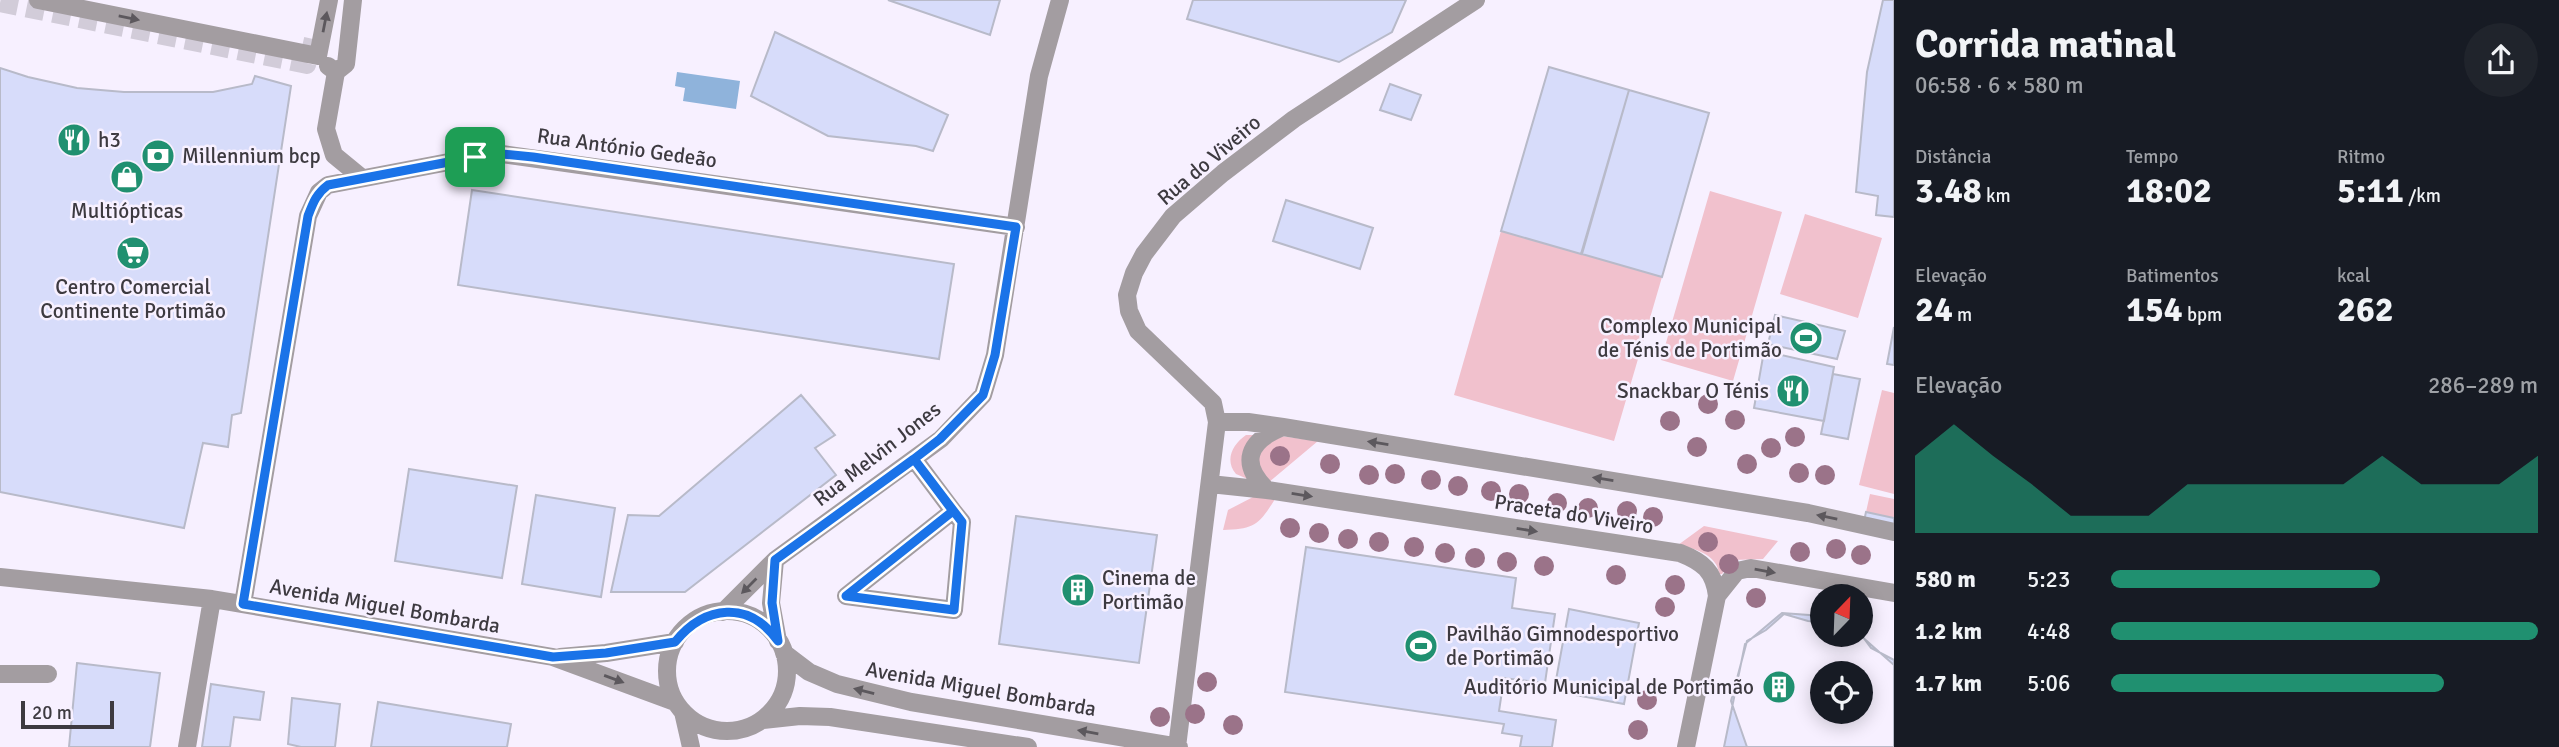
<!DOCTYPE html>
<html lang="pt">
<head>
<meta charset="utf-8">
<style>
  :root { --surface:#171b24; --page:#20242c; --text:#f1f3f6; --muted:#9ea1a6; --accent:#209070 }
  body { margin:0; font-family:Signika,sans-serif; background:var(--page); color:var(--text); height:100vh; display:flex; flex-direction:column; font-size:26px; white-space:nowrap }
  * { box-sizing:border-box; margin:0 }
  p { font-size:23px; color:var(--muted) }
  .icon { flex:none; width:38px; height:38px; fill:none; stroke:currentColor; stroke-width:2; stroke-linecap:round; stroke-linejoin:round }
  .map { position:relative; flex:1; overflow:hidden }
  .side { display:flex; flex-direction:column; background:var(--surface); width:665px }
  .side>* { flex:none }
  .needle { width:46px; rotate:23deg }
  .fabs { position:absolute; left:1810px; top:584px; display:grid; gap:14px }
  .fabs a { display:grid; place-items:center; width:63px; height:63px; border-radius:50%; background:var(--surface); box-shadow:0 4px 18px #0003; font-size:35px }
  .scale { position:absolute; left:21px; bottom:18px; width:93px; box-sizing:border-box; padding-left:7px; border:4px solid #3d3a40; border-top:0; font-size:19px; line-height:24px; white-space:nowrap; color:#3d3a40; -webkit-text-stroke:5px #f7f0ff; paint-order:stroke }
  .pin { position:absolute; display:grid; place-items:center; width:60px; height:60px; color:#fff; margin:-30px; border-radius:14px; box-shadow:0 4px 10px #0006 }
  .round { display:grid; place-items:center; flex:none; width:74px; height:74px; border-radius:37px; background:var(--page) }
  .head { display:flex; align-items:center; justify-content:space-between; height:119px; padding:0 21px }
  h1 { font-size:38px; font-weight:700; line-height:52px }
  .figures { display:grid; grid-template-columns:repeat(3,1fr); gap:10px; height:119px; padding:7px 21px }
  .figures div { display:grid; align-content:center }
  .figures b { font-size:35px; font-weight:700 }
  .figures small { font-size:19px; font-weight:400 }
  .figures p { font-size:19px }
  .chart { height:196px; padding:14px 21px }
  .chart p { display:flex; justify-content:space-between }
  .chart svg { width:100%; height:126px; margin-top:7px; fill:var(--accent); opacity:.7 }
  ul { padding:0 21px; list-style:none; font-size:23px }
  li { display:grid; grid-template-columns:112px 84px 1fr; align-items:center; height:52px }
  li i { height:18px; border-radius:9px; background:var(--accent) }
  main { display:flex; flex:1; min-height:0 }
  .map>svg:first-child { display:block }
  .green { fill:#f1c1cd }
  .water { fill:#8fb3db }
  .building { fill:#d7dcfa; stroke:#b8bac9; stroke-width:2; fill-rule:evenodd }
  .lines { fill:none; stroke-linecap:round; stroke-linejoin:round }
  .minor-tunnel { stroke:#d2ccd9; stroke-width:18; stroke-dasharray:18 9; stroke-linecap:butt }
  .minor { stroke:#a39da1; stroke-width:18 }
  .tree { fill:#9b7389 }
  .oneway { fill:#5c585d }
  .route-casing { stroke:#fff; stroke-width:14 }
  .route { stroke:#1a73e8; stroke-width:9 }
  .labels { text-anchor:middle; stroke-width:5; stroke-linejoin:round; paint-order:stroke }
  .poi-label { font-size:21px; fill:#3d3a40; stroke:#f7f0ff; text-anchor:start }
  .street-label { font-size:21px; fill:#3d3a40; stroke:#f7f0ff }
</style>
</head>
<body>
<main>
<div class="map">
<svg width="1894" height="747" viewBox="0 0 1894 747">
  <rect width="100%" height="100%" fill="#f7f0ff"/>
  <path class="green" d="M 1710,191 L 1782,212 L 1733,381 L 1661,360 Z
    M 1805,214 L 1882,238 L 1858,318 L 1780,294 Z
    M 1501,231 L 1662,277 L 1614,441 L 1454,395 Z
    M 1882,390 L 1894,393 L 1894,494 L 1859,485 Z
    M 1246,435 L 1257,435 L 1250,480 L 1236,474 C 1224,460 1233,444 1246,435 Z
    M 1280,436 L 1318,441 L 1269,482 L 1258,466 L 1258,449 Z
    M 1870,494 L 1894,499 L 1894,518 L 1866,512 Z
    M 1255,496 L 1275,499 C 1259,525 1254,529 1223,530 L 1228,510 Z
    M 1704,526 L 1778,541 L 1763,559 L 1732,560 L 1722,574 L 1719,574 C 1718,555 1694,548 1678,545 Z"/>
  <path class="water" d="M 677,72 L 740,81 L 736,109 L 683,101 L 685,88 L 675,86 Z"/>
  <path class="building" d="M 888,0 L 1000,0 L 990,35 Z
    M 1193,0 L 1406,0 L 1392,32 L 1339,62 L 1187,19 Z
    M 1883,0 L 1894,0 L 1894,217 L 1876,215 L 1878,196 L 1856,192 L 1867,72 Z
    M 775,32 L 948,115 L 933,151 L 916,146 L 828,136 L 751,96 Z
    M 1549,67 L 1629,90 L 1581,254 L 1501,231 Z
    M 0,68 L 28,77 L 77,88 L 124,92 L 213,92 L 252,84 L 255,76 L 291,86 L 241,413 L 232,415 L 228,447 L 203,443 L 184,528 L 0,492 Z
    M 1390,84 L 1421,95 L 1411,120 L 1380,110 Z
    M 1629,90 L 1709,113 L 1662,277 L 1582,254 Z
    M 472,190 L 954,264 L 939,359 L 458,285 Z
    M 1286,200 L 1373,228 L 1360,269 L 1273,241 Z
    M 1775,315 L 1845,331 L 1837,359 L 1768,344 Z
    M 1894,327 L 1894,365 L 1887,364 Z
    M 1764,351 L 1834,367 L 1824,421 L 1754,408 Z
    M 1833,374 L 1860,379 L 1848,439 L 1821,434 Z
    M 801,395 L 835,435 L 815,448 L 836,475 L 685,592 L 611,592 L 628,515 L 659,516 Z
    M 409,469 L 517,486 L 502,578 L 395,561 Z
    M 536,495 L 615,508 L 601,597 L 522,584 Z
    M 1866,512 L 1894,518 L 1894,537 L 1862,530 Z
    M 1016,516 L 1157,535 L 1139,663 L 999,644 Z
    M 1306,547 L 1516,578 L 1512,608 L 1555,614 L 1545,683 L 1504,678 L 1499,711 L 1556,720 L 1552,747 L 1520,747 L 1522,736 L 1502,733 L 1504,724 L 1285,692 Z
    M 1569,609 L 1639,623 L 1624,704 L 1554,691 Z
    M 1782,613 L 1822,616 L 1822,635 L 1860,635 L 1860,633 L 1871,648 L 1894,660 L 1894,747 L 1724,747 L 1745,644 ZM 1822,674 L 1860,674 L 1860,712 L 1822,712 Z
    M 1784,614 L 1808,621 L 1822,622 L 1822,635 L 1860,635 L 1894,665 L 1894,747 L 1747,747 L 1731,701 L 1747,641 L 1766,630 ZM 1822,674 L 1860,674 L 1860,712 L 1822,712 Z
    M 77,663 L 160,673 L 150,747 L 69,747 Z
    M 211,684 L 264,692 L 260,720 L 234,717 L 230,747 L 202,747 Z
    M 292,698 L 340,704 L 335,747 L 301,747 L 288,744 Z
    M 378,702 L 511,724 L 507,747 L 371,747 Z"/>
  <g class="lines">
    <path class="minor-tunnel" d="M 0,3 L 307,65 L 313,39"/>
    <path class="minor" d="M 38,0 L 318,56 L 329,0
      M 328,66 L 336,72 L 346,64 L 353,0
      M 336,72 L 326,129 L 334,155 L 362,178
      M 1217,422 L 1248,422 L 1283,427 L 1808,513 L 1894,532
      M 914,459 L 953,511 L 846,596 L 954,610 L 962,522 L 953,511
      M 1210,484 L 1267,490 L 1680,553 C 1703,562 1714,571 1717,596 L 1737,571 L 1751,568 L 1894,593
      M 1267,490 C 1239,463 1248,441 1283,427
      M 775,560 L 771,603 L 778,641
      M 0,577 L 212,599 L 553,657 L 675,702
      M 243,604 L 308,216 L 319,192 L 328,185 L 475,157 L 502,154 L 1016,227
      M667 671a60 60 0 1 1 120 0a60 60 0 1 1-120 0Z
      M 723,612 L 775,560 L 941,439 L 983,395 L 995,355 L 1039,76 L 1060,0
      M 784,653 L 809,672 L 837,684 L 911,702 L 1179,747
      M 560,657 L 606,653 L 675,642
      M 0,674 L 48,674
      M 683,712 L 691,747
      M 763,720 L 800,716 L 830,717 L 1028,747
      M 187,747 L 212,599
      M 1177,747 L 1217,422 L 1213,403 L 1138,331 L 1129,311 L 1127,295 L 1134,273 L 1144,254 L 1173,216 L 1223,173 L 1294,119 L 1476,0
      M 1686,747 L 1717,596"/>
  </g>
  <g class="tree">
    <circle cx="1708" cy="404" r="10"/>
    <circle cx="1735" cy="420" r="10"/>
    <circle cx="1670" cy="421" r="10"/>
    <circle cx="1795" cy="437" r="10"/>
    <circle cx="1697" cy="447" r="10"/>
    <circle cx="1771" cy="448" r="10"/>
    <circle cx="1280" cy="456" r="10"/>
    <circle cx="1330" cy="464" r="10"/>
    <circle cx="1747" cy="464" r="10"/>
    <circle cx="1799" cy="473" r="10"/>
    <circle cx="1395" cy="474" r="10"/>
    <circle cx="1369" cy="475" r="10"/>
    <circle cx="1825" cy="475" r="10"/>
    <circle cx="1431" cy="480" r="10"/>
    <circle cx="1458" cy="486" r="10"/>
    <circle cx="1491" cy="491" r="10"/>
    <circle cx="1519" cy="494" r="10"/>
    <circle cx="1557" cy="503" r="10"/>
    <circle cx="1588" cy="508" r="10"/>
    <circle cx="1627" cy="511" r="10"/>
    <circle cx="1653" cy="517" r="10"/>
    <circle cx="1290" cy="528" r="10"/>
    <circle cx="1319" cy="533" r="10"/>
    <circle cx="1348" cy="539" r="10"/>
    <circle cx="1379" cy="542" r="10"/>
    <circle cx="1708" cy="542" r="10"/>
    <circle cx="1414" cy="547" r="10"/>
    <circle cx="1836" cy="549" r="10"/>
    <circle cx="1800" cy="552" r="10"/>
    <circle cx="1445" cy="553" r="10"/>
    <circle cx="1861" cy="555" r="10"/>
    <circle cx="1475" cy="558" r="10"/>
    <circle cx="1507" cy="562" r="10"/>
    <circle cx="1729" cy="564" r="10"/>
    <circle cx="1544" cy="566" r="10"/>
    <circle cx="1616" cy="575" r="10"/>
    <circle cx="1675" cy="585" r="10"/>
    <circle cx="1756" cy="598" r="10"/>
    <circle cx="1665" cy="607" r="10"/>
    <circle cx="1207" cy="682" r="10"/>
    <circle cx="1647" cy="700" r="10"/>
    <circle cx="1195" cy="714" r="10"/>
    <circle cx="1160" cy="717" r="10"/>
    <circle cx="1233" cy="725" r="10"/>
    <circle cx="1638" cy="730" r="10"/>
  </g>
  <defs><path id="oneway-solid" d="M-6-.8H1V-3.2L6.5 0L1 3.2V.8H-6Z" transform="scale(1.75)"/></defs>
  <g class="oneway">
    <use href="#oneway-solid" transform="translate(129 18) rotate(11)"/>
    <use href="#oneway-solid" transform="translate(325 22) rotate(-79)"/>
    <use href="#oneway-solid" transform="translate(1378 443) rotate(-171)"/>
    <use href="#oneway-solid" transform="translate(1603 479) rotate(-171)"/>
    <use href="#oneway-solid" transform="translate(1302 495) rotate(9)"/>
    <use href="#oneway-solid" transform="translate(1827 517) rotate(-168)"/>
    <use href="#oneway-solid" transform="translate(1527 530) rotate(9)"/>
    <use href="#oneway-solid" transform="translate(1765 571) rotate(10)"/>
    <use href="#oneway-solid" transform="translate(749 586) rotate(135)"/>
    <use href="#oneway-solid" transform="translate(614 679) rotate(20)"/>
    <use href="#oneway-solid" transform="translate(864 691) rotate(-166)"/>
    <use href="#oneway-solid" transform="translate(1088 732) rotate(-170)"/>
  </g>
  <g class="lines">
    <defs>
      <path id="route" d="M 475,157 L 328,185 C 316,194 313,203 308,216 L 243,604 L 553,657 L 606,653 L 675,642 C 705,605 749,600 778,641 L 772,603 L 775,560 L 914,459 L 962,522 L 954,610 L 846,596 L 953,511 L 914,459 L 940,439 L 983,395 L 995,355 L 1016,227 L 533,157 L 502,154 L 475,157"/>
    </defs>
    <use href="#route" class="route-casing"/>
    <use href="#route" class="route"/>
  </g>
  <defs>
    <symbol id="restaurant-disc" viewBox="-11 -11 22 22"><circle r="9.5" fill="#209070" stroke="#f7f0ff"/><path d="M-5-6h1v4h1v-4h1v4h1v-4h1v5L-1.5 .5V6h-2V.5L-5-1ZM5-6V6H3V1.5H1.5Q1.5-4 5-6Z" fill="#fff"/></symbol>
    <symbol id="bank-disc" viewBox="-11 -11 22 22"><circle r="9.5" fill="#209070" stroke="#f7f0ff"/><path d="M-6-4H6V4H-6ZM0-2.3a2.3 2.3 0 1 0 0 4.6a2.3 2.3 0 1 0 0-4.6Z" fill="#fff"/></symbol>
    <symbol id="shop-disc" viewBox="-11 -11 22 22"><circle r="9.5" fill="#209070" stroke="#f7f0ff"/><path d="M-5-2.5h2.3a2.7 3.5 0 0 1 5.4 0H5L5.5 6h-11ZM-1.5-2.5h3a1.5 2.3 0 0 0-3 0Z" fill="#fff"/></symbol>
    <symbol id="supermarket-disc" viewBox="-11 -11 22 22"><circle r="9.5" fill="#209070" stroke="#f7f0ff"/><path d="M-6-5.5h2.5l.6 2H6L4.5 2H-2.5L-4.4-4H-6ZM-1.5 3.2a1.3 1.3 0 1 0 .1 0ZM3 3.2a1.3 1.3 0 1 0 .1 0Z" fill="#fff"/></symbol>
    <symbol id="stadium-disc" viewBox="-11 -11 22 22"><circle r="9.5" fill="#209070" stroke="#f7f0ff"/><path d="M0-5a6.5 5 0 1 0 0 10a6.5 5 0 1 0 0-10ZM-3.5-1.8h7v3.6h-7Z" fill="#fff"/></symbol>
    <symbol id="building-disc" viewBox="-11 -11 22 22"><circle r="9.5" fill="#209070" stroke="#f7f0ff"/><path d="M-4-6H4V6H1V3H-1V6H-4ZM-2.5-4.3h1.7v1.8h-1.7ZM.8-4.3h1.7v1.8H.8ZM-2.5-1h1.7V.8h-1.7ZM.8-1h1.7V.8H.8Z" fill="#fff"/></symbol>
  </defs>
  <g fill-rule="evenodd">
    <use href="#restaurant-disc" x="55" y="121" width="38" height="38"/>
    <use href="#bank-disc" x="139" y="137" width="38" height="38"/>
    <use href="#shop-disc" x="108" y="158" width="38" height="38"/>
    <use href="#supermarket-disc" x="114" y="234" width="38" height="38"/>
    <use href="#stadium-disc" x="1787" y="319" width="38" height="38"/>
    <use href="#restaurant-disc" x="1774" y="372" width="38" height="38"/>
    <use href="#building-disc" x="1059" y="571" width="38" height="38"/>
    <use href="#stadium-disc" x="1402" y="627" width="38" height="38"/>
    <use href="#building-disc" x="1760" y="668" width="38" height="38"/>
  </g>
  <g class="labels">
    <g class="poi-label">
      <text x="98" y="147">h3</text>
      <text x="182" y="163">Millennium bcp</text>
      <text x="127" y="218" text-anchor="middle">Multiópticas</text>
      <text x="133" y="294" text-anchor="middle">Centro Comercial<tspan x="133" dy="24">Continente Portimão</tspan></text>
      <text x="1782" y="333" text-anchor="end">Complexo Municipal<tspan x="1782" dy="24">de Ténis de Portimão</tspan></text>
      <text x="1769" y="398" text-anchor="end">Snackbar O Ténis</text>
      <text x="1102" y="585">Cinema de<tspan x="1102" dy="24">Portimão</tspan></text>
      <text x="1446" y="641">Pavilhão Gimnodesportivo<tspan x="1446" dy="24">de Portimão</tspan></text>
      <text x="1754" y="694" text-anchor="end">Auditório Municipal de Portimão</text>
    </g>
    <g class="street-label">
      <text transform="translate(627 148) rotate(8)" y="7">Rua António Gedeão</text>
      <text transform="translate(1209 160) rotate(-40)" y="7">Rua do Viveiro</text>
      <text transform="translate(877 454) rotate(-38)" y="7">Rua Melvin Jones</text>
      <text transform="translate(1574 514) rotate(9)" y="7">Praceta do Viveiro</text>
      <text transform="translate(385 606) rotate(10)" y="7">Avenida Miguel Bombarda</text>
      <text transform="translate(981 689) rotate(10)" y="7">Avenida Miguel Bombarda</text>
    </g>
  </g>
</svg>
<div class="fabs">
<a><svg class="needle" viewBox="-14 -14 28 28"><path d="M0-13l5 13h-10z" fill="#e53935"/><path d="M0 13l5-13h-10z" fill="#9ea1a6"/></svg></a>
<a><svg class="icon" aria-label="locate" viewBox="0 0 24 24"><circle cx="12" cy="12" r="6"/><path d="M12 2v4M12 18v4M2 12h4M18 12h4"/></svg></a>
</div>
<div class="scale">20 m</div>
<div class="pin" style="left:475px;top:157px;background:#1e9e55"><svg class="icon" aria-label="arrive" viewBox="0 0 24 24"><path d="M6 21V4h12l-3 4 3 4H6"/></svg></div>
</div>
<section class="side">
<div class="head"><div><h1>Corrida matinal</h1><p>06:58 · 6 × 580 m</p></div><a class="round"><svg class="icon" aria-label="share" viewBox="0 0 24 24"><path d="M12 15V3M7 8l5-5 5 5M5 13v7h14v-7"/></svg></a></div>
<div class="figures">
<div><p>Distância</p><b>3.48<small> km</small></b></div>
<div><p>Tempo</p><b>18:02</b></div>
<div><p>Ritmo</p><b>5:11<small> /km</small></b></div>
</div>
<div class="figures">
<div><p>Elevação</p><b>24<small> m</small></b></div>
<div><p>Batimentos</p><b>154<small> bpm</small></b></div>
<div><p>kcal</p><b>262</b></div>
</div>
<div class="chart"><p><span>Elevação</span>286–289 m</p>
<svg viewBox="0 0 160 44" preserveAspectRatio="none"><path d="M0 44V17L10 6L20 17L30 27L40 38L50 38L60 38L70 27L80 27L90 27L100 27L110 27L120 17L130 27L140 27L150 27L160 17V44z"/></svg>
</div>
<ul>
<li><b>580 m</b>5:23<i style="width:63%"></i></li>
<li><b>1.2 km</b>4:48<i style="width:100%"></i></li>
<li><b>1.7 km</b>5:06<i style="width:78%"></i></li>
</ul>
</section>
</main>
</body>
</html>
